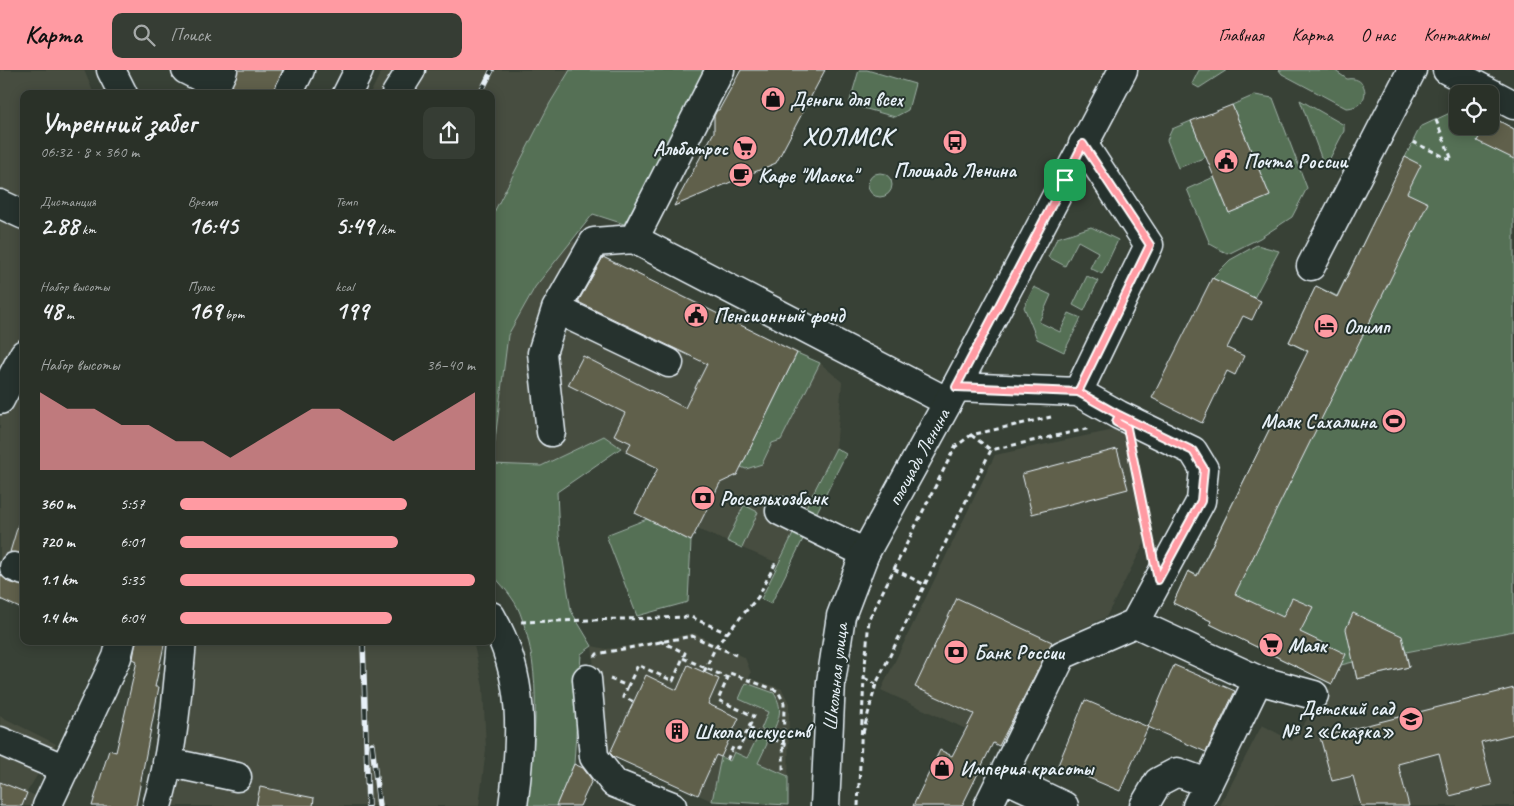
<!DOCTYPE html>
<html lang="ru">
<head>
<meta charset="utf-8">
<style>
  :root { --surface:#2a3128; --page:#363d34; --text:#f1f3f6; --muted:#a5a9a8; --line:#464c45; --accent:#ff9aa2 }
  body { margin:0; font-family:Caveat,sans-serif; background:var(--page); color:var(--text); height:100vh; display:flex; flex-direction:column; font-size:19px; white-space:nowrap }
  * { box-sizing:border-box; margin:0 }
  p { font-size:16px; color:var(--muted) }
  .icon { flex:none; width:28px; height:28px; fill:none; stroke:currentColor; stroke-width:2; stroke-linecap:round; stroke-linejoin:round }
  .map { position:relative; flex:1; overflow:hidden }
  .sheet { position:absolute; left:20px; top:20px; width:475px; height:555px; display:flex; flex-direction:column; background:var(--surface); border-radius:10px; box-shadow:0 2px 12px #0003,0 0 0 1px var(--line) }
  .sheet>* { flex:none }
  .fabs { position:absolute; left:1449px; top:15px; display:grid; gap:10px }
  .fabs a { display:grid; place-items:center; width:50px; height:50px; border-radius:10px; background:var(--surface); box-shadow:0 2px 12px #0003,0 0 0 1px var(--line); font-size:25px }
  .pin { position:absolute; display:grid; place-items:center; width:42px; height:42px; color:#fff; margin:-21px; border-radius:10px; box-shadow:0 2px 8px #0006 }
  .round { display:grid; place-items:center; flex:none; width:52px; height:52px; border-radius:10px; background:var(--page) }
  .headline { display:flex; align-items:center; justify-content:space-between; height:85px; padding:0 20px }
  h1 { font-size:28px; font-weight:800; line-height:38px }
  .metrics { display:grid; grid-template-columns:repeat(3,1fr); gap:8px; height:85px; padding:5px 20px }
  .metrics div { display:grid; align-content:center }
  .metrics b { font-size:25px; font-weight:800 }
  .metrics small { font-size:14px; font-weight:400 }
  .metrics p { font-size:14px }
  .chart { height:140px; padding:10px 20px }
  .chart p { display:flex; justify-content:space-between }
  .chart svg { width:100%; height:90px; margin-top:5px; fill:var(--accent); opacity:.7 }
  ul { padding:0 20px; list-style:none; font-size:16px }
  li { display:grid; grid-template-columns:80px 60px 1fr; align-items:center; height:38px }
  li i { height:12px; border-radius:6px; background:var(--accent) }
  header { display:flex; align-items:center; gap:30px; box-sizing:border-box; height:70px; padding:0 25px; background:var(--accent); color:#111 }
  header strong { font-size:24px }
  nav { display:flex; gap:28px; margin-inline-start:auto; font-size:18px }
  .search { width:350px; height:45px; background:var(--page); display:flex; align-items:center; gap:12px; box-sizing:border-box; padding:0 18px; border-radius:10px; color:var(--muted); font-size:19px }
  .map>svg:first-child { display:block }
  .built { fill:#474e41 }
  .green { fill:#556f55; stroke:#9eb0a6 }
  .building { fill:#61614c; stroke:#e8f1f8 }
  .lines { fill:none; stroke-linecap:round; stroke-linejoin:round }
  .minor-casing { stroke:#e8f1f8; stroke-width:31 }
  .major-casing { stroke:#e8f1f8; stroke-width:31 }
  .path { stroke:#e8f1f8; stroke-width:3; stroke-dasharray:5 4; stroke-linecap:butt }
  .minor { stroke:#26332d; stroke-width:28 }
  .major { stroke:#26332d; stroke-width:28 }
  .rail-casing { stroke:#e8f1f8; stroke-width:5.5 }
  .rail { stroke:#26332d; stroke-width:4; stroke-dasharray:11; stroke-linecap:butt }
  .route-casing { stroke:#fff; stroke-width:10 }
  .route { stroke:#ff9aa2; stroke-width:6 }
  .labels { text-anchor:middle; stroke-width:4; stroke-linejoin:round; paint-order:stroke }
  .poi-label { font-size:20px; font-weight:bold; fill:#e8f1f8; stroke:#26332d; text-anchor:start }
  .street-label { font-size:20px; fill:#e8f1f8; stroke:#26332d }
  .district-label { font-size:25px; font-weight:bold; letter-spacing:1px; fill:#e8f1f8; stroke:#26332d }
</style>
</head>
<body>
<header>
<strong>Карта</strong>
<div class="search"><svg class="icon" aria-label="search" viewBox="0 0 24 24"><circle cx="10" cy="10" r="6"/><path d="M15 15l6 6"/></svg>Поиск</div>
<nav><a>Главная</a><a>Карта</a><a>О нас</a><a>Контакты</a></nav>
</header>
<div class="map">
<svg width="1514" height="736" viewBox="0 0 1514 736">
  <rect width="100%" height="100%" fill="#384136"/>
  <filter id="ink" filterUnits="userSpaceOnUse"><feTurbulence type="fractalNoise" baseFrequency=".02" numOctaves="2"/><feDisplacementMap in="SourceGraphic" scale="10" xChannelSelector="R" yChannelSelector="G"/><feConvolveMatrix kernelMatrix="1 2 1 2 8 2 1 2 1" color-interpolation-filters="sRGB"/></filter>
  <g filter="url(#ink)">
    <path class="built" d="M 0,0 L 84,0 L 94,24 L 24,24 L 24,490 L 9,486 L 0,505 Z
      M 382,0 L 570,0 L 550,33 L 491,148 L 491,24 L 370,24 Z
      M 572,171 L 820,293 L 842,312 L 836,378 L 778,493 L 697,459 L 691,471 L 635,443 L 658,398 L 626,382 L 604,366 L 541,396 L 492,394 L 508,265 L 535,217 Z
      M 1114,360 L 1123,365 L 1146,470 L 1106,547 L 1052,572 L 966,659 L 881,620 L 995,385 Z
      M 1514,561 L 1514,736 L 1220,736 L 1262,655 L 1292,671 L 1332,614 L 1341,595 L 1353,592 L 1358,609 L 1409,597 L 1406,582 Z
      M 694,563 L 745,588 L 751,603 L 749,608 L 782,619 L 789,633 L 788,735 L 712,731 L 609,685 L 600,670 L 592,576 L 606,579 L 629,576 Z
      M 197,571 L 473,571 L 483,617 L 486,679 L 479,736 L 169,736 L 191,630 Z
      M 0,646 L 56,674 L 27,722 L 57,736 L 0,736 Z"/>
    <path class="green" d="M 570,0 L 709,0 L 624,154 L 593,144 L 535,217 L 508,265 L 492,394 L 541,396 L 604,366 L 621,378 L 557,422 L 559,465 L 571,541 L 592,576 L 581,584 L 574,694 L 556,736 L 528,736 C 534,672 544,605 520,543 C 515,529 501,514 491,503 L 491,148 L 550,33 Z
      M 859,0 L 867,0 L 915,14 L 908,40 L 895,47 L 849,34 Z
      M 1199,0 L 1227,0 L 1199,18 L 1192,14 Z
      M 1279,0 L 1334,0 L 1347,9 C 1370,5 1372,38 1346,38 L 1282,4 Z
      M 1255,25 L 1273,28 L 1307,118 L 1292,147 L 1260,168 L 1228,184 L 1210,174 L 1187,119 L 1214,107 L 1229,143 L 1270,126 L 1232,35 Z
      M 1300,30 L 1344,55 L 1344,61 L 1325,98 Z
      M 1452,42 L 1454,45 L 1457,43 L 1458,56 L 1490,56 L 1490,46 L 1514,59 L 1514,561 L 1406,582 L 1409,597 L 1357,609 L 1353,592 L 1341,595 L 1332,614 L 1210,554 L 1211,551 L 1173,533 L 1188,501 L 1197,505 L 1308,282 L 1289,272 L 1316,216 L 1337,226 L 1420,57 Z
      M 1191,51 L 1206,87 L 1178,98 L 1167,70 L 1172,59 Z
      M868 115a12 12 0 1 1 24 0a12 12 0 1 1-24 0Z
      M 1091,157 L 1118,170 L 1102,204 L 1090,198 L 1098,182 L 1078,171 L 1065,196 L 1048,187 L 1057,168 Z
      M 1257,175 L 1279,181 L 1254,228 L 1212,208 L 1230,190 Z
      M 1087,206 L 1098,211 L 1084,241 L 1073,235 Z
      M 1034,217 L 1051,225 L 1039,252 L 1060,262 L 1069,243 L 1081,248 L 1064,282 L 1037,269 L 1024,237 Z
      M 797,283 L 820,293 L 781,370 L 772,373 L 762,394 L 746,399 L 741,397 Z
      M 836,378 L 846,384 L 814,448 L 803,443 Z
      M 744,435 L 758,442 L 742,478 L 727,471 Z
      M 647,449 L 691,471 L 688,532 L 637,546 L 606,465 Z
      M 796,458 L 806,463 L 771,534 L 761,529 Z
      M 746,613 L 774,623 C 783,639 780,645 773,662 L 768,663 L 761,659 L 768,642 L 739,629 Z
      M 758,666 L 765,669 L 767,674 L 758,693 L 788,706 L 788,735 L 712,731 L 721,687 L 730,691 L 734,682 L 747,688 Z"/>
    <path class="building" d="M 238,0 L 283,0 L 273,24 L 228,24 Z
      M 741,0 L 825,0 L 776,93 L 674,136 L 714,62 L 714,46 L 717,40 L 719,40 Z
      M 1232,35 L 1270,126 L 1229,143 L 1191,51 Z
      M 1490,46 L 1514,59 L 1514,89 L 1477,71 L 1485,56 L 1490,56 Z
      M 1405,87 L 1421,95 L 1407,123 L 1428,133 L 1235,524 L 1283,547 L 1292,528 L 1313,537 L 1300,562 L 1346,584 L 1332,614 L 1210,554 L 1211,551 L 1173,533 L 1188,501 L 1197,506 L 1308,281 L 1289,272 L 1316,216 L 1337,227 Z
      M 603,187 L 797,283 L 737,405 L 720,413 L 691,471 L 635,443 L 658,398 L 626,382 L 631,373 L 614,365 L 625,343 L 568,315 L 583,286 L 685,338 L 707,294 L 578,232 Z
      M 1212,208 L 1261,231 L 1252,250 L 1243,246 L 1227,278 L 1244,286 L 1235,305 L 1227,301 L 1202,353 L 1152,328 Z
      M 1117,379 L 1128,419 L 1032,444 L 1022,404 Z
      M 19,452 L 24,452 L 24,484 L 10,482 Z
      M 0,503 L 8,512 L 24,516 L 24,540 L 0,529 Z
      M 957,528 L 1052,572 L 999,676 L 993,673 L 962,736 L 913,736 L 940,680 L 952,686 L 974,644 L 915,617 Z
      M 1353,543 L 1402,566 L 1409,597 L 1357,609 L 1346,559 Z
      M 136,571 L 165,571 L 155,617 L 159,617 L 136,736 L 92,736 L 109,680 L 116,682 L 137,591 L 133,589 Z
      M 688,595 L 719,609 L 708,634 L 739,648 L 721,687 L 716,685 L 698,725 L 614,687 L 610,683 L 646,605 L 677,620 Z
      M 1174,595 L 1235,621 L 1206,682 L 1148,657 Z
      M 1514,618 L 1514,664 L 1481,672 L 1492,715 L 1450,726 L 1439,683 L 1398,694 L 1409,736 L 1361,736 L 1353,706 L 1332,711 L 1320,667 Z
      M 1085,630 L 1148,657 L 1120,721 L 1058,695 Z
      M 574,694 L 583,698 L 592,710 L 580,736 L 556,736 Z
      M 0,712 L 27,723 L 22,736 L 0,736 Z
      M 260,717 L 314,728 L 313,736 L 256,736 Z"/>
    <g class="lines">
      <defs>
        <path id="minor" d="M 111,0 L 123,24
          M 186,0 L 216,15 L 223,0
          M 720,0 L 634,169 L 948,332
          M 1447,0 L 1514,35
          M 288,24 L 300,0
          M 396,24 L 411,0
          M 0,134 L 24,145
          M 1311,196 L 1412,0
          M 556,239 L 669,293
          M 956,317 L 1078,322 L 1149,175 L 1083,74
          M 1078,322 L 1119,345 L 1193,381 L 1204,399 L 1201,431 L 1135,553 L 1258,610 L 1197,736
          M 0,330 L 24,284
          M 551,362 L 542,283 L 556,239 L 594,172 L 634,169
          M 780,441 L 865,483
          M 14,497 L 24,501
          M 587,609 L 594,687 L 614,713 L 672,736
          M 1258,610 L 1314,625
          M 0,671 L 65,699
          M 167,692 L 237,707
          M 1003,707 L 1064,736
          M 47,736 L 117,587 L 121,571
          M 157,736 C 173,683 177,626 182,571
          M 988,736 L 1062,585 L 1135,553
          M 1144,736 L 1158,712 L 1177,702 L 1207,713"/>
        <path id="major" d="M 347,24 L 359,0
          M 491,546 C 526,606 522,670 513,736
          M 825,736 L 831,612 L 841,546 L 865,483 L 948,332 L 1123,0"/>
      </defs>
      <use href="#minor" class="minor-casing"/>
      <use href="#major" class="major-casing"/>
      <path class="path" d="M 1436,50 L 1452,90
        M 1463,64 L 1467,56
        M 1413,72 L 1451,90
        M 971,365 L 991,380
        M 1131,378 L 1151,472
        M 894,499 L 925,515
        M 521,552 L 691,547 L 727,563
        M 595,587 L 597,584 L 692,566 L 736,585
        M 683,588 L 728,608
        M 704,602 L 716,576 L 758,527 L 776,492
        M 864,608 L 876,614
        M 610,609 L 628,616 L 638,595 L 673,611 L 685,583 L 660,571
        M 628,616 L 623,627 L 634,632
        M 749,658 L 789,676
        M 863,663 L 876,614 L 991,380 L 1091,358
        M 727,690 L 733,677 L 739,679 L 754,646 L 718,630 L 730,603 L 778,621 L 784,633 L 783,702
        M 858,736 L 864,608 L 869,549 L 955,377 L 971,365 L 1051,347"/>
      <use href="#minor" class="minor"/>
      <use href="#major" class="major"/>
      <defs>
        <path id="rail" d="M 480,24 L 492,0
          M 363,571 L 368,736
          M 372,674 L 379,736"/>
      </defs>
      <use href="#rail" class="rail-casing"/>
      <use href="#rail" class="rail"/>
    </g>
  </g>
  <g class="lines" filter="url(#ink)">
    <defs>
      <path id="route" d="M 1065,110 L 956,317 L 1078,322 L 1119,345 L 1116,352 L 1127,358 L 1158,510 L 1201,431 L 1204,399 L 1193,381 L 1119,345 L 1078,322 L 1150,175 L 1083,74 L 1065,110"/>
    </defs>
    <use href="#route" class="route-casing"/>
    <use href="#route" class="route"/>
  </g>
  <defs>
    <symbol id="shop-disc" viewBox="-11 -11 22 22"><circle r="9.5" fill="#ff9aa2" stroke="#26332d"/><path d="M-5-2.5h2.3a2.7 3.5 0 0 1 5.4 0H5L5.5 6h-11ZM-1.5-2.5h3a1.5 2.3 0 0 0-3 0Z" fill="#111"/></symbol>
    <symbol id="bus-disc" viewBox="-11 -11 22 22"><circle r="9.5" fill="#ff9aa2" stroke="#26332d"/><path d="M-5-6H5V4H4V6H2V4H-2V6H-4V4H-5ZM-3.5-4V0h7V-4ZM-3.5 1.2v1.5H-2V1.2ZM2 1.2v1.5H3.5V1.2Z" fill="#111"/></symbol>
    <symbol id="supermarket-disc" viewBox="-11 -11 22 22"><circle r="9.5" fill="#ff9aa2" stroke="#26332d"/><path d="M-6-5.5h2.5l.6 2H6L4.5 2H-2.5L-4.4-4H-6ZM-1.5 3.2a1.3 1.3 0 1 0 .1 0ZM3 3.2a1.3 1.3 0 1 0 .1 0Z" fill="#111"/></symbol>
    <symbol id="civic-disc" viewBox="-11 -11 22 22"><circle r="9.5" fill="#ff9aa2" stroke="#26332d"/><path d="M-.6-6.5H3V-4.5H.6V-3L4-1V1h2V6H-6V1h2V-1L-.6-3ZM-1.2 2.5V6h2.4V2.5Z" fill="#111"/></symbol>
    <symbol id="cafe-disc" viewBox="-11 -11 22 22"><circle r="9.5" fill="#ff9aa2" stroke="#26332d"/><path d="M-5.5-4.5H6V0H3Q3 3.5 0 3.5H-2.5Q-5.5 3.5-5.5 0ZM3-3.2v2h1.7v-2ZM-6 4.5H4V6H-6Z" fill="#111"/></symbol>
    <symbol id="hotel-disc" viewBox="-11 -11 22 22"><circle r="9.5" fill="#ff9aa2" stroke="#26332d"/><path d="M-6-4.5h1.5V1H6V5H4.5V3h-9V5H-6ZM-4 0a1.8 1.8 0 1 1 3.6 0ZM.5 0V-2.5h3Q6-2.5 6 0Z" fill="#111"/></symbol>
    <symbol id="stadium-disc" viewBox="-11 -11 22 22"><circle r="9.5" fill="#ff9aa2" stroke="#26332d"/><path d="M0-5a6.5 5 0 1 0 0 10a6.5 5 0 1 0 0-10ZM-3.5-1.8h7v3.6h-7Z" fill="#111"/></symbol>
    <symbol id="bank-disc" viewBox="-11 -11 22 22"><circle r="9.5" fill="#ff9aa2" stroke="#26332d"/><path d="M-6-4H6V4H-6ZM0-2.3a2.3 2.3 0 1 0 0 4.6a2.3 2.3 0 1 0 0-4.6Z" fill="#111"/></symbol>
    <symbol id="school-disc" viewBox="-11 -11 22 22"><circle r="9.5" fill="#ff9aa2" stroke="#26332d"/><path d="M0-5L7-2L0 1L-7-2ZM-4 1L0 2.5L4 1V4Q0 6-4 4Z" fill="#111"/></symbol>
    <symbol id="building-disc" viewBox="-11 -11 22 22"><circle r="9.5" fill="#ff9aa2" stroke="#26332d"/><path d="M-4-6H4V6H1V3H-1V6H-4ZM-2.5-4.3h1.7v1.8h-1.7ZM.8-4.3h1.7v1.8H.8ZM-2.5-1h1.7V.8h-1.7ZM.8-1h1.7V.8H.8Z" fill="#111"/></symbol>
  </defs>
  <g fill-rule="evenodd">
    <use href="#shop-disc" x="759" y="15" width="28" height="28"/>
    <use href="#bus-disc" x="941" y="58" width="28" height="28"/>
    <use href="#supermarket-disc" x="731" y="64" width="28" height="28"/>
    <use href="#civic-disc" x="1212" y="77" width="28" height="28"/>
    <use href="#cafe-disc" x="727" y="91" width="28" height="28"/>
    <use href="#civic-disc" x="682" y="231" width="28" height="28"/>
    <use href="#hotel-disc" x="1312" y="242" width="28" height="28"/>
    <use href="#stadium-disc" x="1380" y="337" width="28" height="28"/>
    <use href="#bank-disc" x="689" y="414" width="28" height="28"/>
    <use href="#supermarket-disc" x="1257" y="561" width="28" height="28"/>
    <use href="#bank-disc" x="942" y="568" width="28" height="28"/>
    <use href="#school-disc" x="1397" y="635" width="28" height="28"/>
    <use href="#building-disc" x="663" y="647" width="28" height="28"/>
    <use href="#shop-disc" x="928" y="684" width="28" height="28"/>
  </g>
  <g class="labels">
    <g class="poi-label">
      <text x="790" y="36">Деньги для всех</text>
      <text x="728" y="85" text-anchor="end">Альбатрос</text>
      <text x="1244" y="98">Почта России</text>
      <text x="955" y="107" text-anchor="middle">Площадь Ленина</text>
      <text x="758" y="112">Кафе "Маока"</text>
      <text x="714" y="252">Пенсионный фонд</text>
      <text x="1344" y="263">Олимп</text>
      <text x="1376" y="358" text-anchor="end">Маяк Сахалина</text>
      <text x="720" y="435">Россельхозбанк</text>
      <text x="1288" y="582">Маяк</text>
      <text x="974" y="589">Банк России</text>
      <text x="1394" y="645" text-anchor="end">Детский сад<tspan x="1394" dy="23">№ 2 «Сказка»</tspan></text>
      <text x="694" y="668">Школа искусств</text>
      <text x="960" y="705">Империя красоты</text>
    </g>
    <g class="street-label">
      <text transform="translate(918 387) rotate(-61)" y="7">площадь Ленина</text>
      <text transform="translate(835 607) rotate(-84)" y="7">Школьная улица</text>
    </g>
    <g class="district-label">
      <text x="848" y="75">ХОЛМСК</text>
    </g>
  </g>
</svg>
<div class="fabs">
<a><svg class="icon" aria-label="locate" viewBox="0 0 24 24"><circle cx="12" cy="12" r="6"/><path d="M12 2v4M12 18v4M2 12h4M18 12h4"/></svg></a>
</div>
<div class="pin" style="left:1065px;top:110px;background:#1e9e55"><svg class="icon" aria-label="arrive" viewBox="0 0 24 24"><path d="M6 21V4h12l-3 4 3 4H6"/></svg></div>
<section class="sheet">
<div class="headline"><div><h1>Утренний забег</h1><p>06:32 · 8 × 360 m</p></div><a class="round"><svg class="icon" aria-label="share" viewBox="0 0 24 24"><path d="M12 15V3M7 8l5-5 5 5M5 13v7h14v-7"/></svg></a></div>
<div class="metrics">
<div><p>Дистанция</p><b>2.88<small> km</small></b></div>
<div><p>Время</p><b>16:45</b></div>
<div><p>Темп</p><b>5:49<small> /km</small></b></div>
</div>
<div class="metrics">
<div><p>Набор высоты</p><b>48<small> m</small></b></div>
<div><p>Пульс</p><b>169<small> bpm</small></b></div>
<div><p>kcal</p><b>199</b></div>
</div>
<div class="chart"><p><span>Набор высоты</span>36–40 m</p>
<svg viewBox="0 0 160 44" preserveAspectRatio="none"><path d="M0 44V6L10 14L20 14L30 22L40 22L50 30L60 30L70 38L80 30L90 22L100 14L110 14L120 22L130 30L140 22L150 14L160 6V44z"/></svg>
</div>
<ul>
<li><b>360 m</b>5:57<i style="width:77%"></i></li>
<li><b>720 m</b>6:01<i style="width:74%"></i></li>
<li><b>1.1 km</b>5:35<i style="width:100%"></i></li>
<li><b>1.4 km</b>6:04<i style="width:72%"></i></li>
</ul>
</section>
</div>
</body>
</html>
